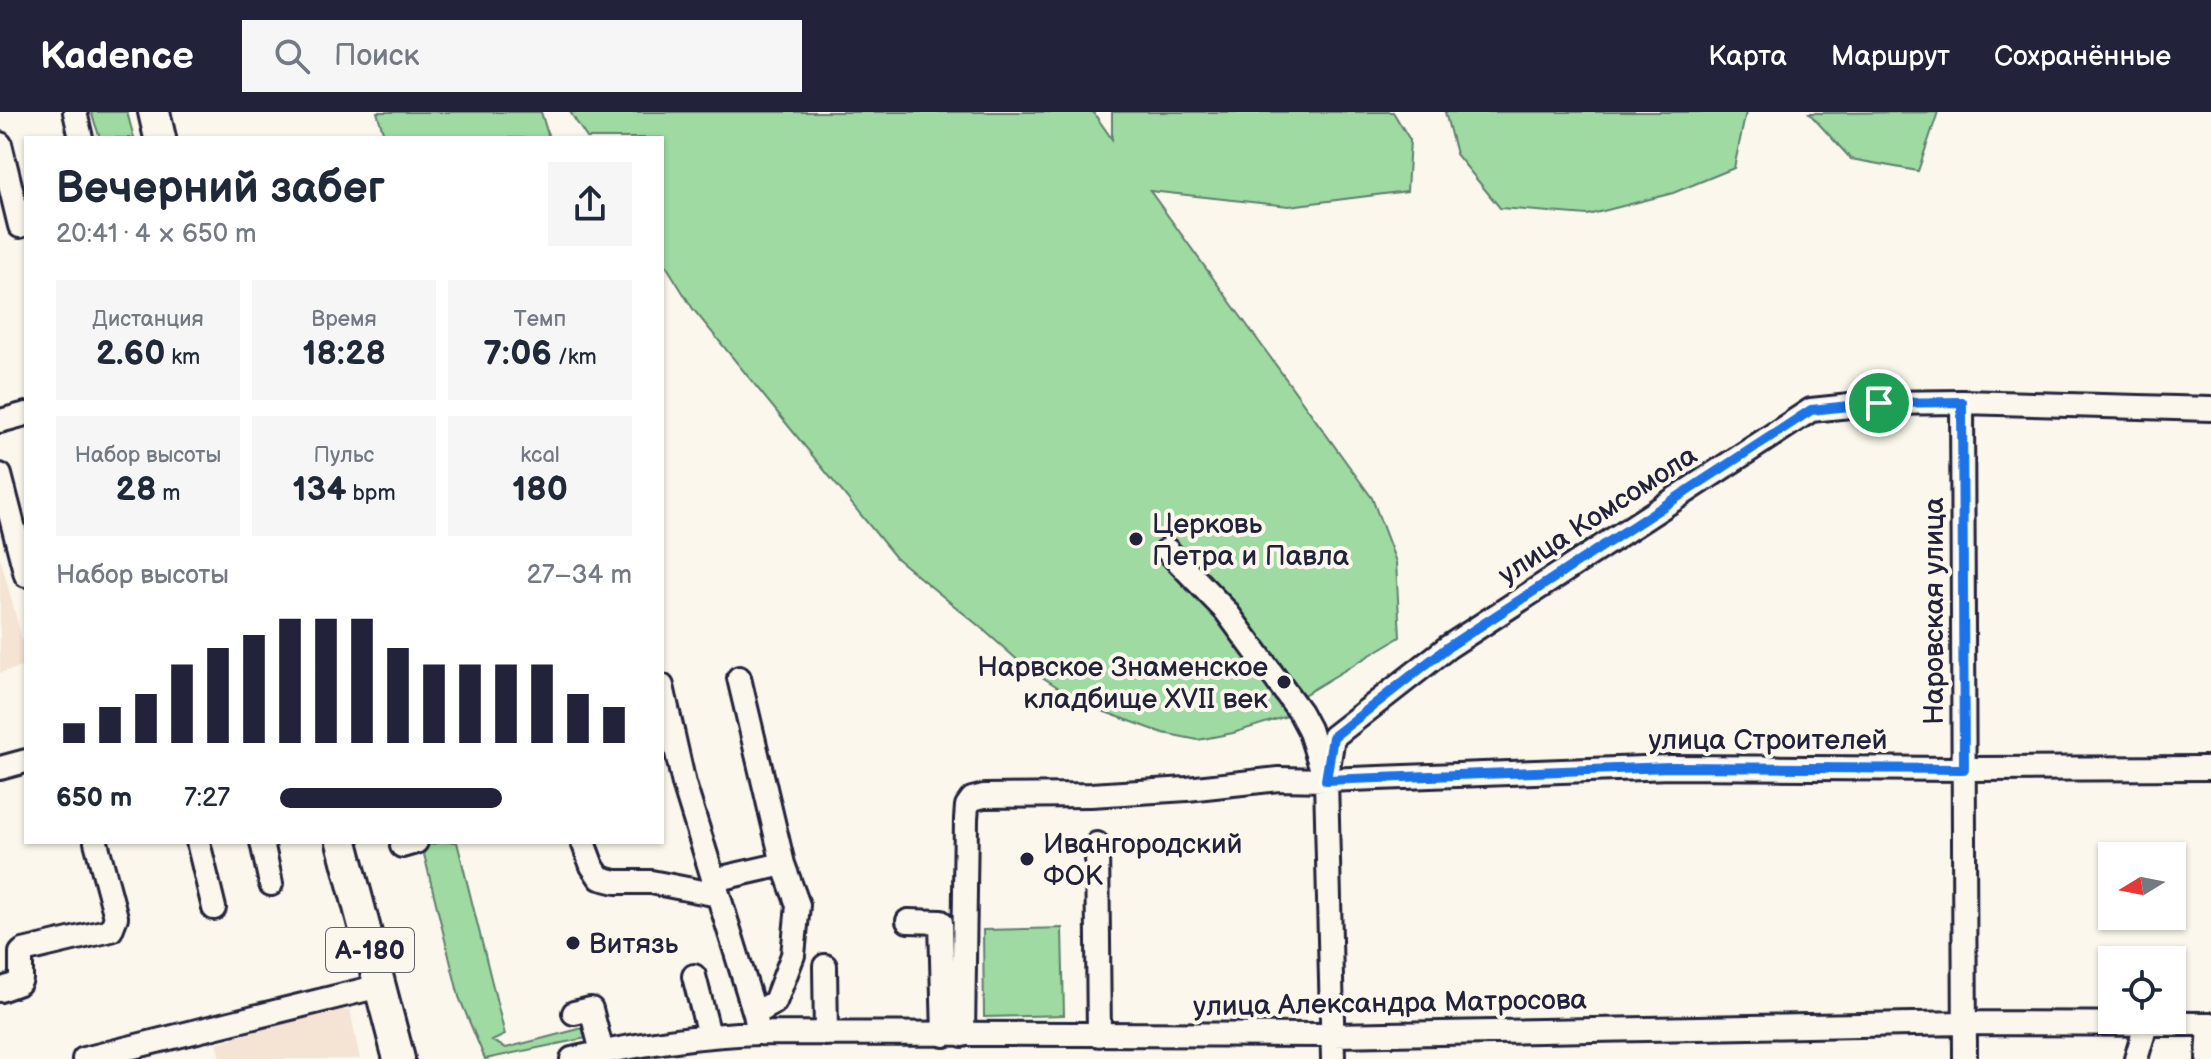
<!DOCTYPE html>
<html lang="ru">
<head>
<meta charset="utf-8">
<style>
  :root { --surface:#fff; --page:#f6f6f7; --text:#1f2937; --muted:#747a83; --accent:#22223b }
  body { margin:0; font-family:"Balsamiq Sans",sans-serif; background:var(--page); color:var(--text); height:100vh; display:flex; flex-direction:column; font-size:30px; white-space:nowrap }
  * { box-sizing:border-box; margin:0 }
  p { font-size:26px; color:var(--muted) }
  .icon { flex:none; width:44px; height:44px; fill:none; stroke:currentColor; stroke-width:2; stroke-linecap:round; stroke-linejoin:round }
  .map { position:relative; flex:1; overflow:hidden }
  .panel { position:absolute; left:24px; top:24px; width:640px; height:708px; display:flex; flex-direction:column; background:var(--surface); border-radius:0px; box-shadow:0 2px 6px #0004 }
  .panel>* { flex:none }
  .needle { width:52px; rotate:260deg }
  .fabs { position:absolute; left:2098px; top:730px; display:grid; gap:16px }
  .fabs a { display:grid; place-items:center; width:88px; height:88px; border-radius:0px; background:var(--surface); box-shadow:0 2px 6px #0004; font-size:40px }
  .pin { position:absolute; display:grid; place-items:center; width:68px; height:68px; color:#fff; margin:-34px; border:4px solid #fff; border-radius:50%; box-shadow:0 2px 8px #0007 }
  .round { display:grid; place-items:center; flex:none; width:84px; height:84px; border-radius:0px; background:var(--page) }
  .headline { display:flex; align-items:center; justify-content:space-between; height:136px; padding:0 32px }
  h1 { font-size:44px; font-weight:800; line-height:60px }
  .metrics { display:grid; grid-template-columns:repeat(3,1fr); gap:12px; height:136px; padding:8px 32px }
  .metrics div { display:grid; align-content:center; border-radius:0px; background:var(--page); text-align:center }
  .metrics b { font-size:34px; font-weight:800 }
  .metrics small { font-size:22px; font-weight:400 }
  .metrics p { font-size:22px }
  .chart { height:224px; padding:16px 32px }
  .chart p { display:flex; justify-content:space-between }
  .chart svg { width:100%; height:144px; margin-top:8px; stroke:var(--accent); stroke-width:6 }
  ul { padding:0 32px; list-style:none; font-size:26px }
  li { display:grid; grid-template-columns:128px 96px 1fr; align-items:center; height:60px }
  li i { height:20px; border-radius:10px; background:var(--accent) }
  header { display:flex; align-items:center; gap:48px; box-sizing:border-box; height:112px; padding:0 40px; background:var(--accent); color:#fff }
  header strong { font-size:38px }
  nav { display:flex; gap:44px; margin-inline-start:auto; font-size:28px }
  .search { width:560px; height:72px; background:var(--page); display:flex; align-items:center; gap:20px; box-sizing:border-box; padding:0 28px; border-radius:0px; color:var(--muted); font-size:30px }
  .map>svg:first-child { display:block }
  .built { fill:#f5e4d3 }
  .green { fill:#9edaa1; stroke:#607e6e; stroke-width:2 }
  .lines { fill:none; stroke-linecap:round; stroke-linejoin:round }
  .minor-casing { stroke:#22223b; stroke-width:28 }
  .highway-casing { stroke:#22223b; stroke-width:36 }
  .minor { stroke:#fbf7ec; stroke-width:22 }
  .highway { stroke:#fbf7ec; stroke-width:30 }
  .route-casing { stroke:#fff; stroke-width:16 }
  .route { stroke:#1a73e8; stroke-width:10 }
  .poi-dot { fill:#22223b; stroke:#fbf7ec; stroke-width:3 }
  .labels { text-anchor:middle; stroke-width:8; stroke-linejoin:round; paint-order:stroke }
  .shield { fill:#fbf7ec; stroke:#636270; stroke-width:2 }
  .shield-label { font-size:26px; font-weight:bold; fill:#22223b }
  .street-label { font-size:28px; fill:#22223b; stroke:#fbf7ec }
  .poi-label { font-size:28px; fill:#22223b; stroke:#fbf7ec; text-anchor:start }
</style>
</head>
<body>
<header>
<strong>Kadence</strong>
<div class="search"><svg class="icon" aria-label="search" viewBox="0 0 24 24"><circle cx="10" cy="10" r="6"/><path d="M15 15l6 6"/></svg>Поиск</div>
<nav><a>Карта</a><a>Маршрут</a><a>Сохранённые</a></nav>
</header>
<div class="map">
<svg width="2211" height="947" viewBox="0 0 2211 947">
  <rect width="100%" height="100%" fill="#fbf7ec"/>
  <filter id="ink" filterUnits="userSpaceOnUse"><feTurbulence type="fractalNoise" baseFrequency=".0125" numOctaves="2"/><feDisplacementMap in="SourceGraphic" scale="16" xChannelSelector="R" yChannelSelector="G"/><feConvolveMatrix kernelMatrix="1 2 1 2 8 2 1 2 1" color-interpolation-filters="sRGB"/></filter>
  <g filter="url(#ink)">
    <path class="built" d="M 0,445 L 26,542 L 26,554 L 0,561 Z
      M 343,895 L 345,899 L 350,898 L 360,947 L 220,947 L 216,931 Z"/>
    <path class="green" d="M 91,0 L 127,0 L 134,26 L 100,26 Z
      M 377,0 L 541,0 L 549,26 L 385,26 Z
      M 570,0 L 1093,0 L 1112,27 L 1112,0 L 1393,0 L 1410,28 L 1407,79 L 1289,94 L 1150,79 L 1372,386 L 1396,450 L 1400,525 L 1305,582 L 1290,586 L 1300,600 L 1233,621 L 1198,628 L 1163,621 L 1105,600 L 1065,580 L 1021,551 L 979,514 L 896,446 L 693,197 L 662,147 L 662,26 L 587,26 Z
      M 1445,0 L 1746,0 L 1734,56 L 1673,81 L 1588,103 L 1500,96 L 1456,42 Z
      M 1938,0 L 1918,59 L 1851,47 L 1809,1 Z
      M 442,730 L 457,730 L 505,923 L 492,929 L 506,936 L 583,916 L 586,926 L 485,947 L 459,885 L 422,734 Z
      M 1062,816 L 1064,903 L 984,905 L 983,818 Z"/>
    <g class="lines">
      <defs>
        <path id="minor" d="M 75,0 L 81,26
          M 0,32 L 20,114
          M 1962,290 L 1965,947
          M 0,309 L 26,302
          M 0,363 L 26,463
          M 1167,438 L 1226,499 L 1300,600 L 1309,617 L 1324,664
          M 739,566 L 783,752 L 798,793 L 793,843 L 775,890 L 755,902
          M 662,574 L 684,672 L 755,902 L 759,921
          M 0,656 L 26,649
          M 198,730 L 214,796
          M 262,730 L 271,772
          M 583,730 L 592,754 L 600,766 L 616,770 L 651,770 L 718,783
          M 1097,732 L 1099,923
          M 402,734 L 416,730
          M 713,768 L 783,752
          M 908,809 L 941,810 L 944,923
          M 825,854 L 826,922
          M 694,864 L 709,923
          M 0,878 L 19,871 L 21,867 L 21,841 L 23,839 L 111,818 L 116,805 L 96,730
          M 574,901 L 591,897 L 602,940
          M 963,923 L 966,707 L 967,694 L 972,687 L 984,684 L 1091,683 L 1187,677 L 1279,667 L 1326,668 L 1670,655 L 1964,657 L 2211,656
          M 84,947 L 380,874
          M 572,947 C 633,933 695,923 759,921 L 1333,923 L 1965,911 L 2211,912
          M 1333,947 L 1326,668 L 1333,625 L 1448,535 L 1811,298 L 1879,291 L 1962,290 L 2211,297
          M 2136,947 L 2146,913
          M 2208,947 L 2210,912"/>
        <path id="highway" d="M 154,0 L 160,26
          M 342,730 L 399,947"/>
      </defs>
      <use href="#minor" class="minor-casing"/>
      <use href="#highway" class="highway-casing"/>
      <use href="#minor" class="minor"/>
      <use href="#highway" class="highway"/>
    </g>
  </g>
  <g class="lines" filter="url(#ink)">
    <defs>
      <path id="route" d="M 1962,290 L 1964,657 L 1670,655 L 1326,668 L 1333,625 L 1448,535 L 1811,298 L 1879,291 Z"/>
    </defs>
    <use href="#route" class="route-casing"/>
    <use href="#route" class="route"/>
  </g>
  <g class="poi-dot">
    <circle cx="1136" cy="427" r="8"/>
    <circle cx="1284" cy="570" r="8"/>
    <circle cx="1027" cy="747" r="8"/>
    <circle cx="573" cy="831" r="8"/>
  </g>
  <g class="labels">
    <rect class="shield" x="326" y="816" width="88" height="44" rx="6"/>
    <g class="shield-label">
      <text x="370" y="847">А-180</text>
    </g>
    <g class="street-label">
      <text transform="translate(1597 402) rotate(-33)" y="10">улица Комсомола</text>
      <text transform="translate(1933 499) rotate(-90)" y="10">Наровская улица</text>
      <text x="1768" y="637">улица Строителей</text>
      <text transform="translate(1390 890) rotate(-1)" y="10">улица Александра Матросова</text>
    </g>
    <g class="poi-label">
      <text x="1152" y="421">Церковь<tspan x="1152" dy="32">Петра и Павла</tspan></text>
      <text x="1268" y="564" text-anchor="end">Нарвское Знаменское<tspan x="1268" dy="32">кладбище XVII век</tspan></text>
      <text x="1043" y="741">Ивангородский<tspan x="1043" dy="32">ФОК</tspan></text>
      <text x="589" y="841">Витязь</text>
    </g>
  </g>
</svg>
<div class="fabs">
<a><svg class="needle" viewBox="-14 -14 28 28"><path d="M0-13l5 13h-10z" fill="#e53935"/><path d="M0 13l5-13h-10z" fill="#747a83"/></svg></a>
<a><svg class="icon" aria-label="locate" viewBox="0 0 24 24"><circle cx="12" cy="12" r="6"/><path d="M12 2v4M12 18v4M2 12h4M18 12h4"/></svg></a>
</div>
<div class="pin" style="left:1879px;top:291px;background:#1e9e55"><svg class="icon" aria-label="arrive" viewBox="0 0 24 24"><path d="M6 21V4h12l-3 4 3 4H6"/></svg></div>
<section class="panel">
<div class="headline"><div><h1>Вечерний забег</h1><p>20:41 · 4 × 650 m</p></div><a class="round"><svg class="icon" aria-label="share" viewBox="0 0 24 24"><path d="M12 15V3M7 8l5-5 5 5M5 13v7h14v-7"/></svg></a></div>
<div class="metrics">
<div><p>Дистанция</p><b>2.60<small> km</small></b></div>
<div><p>Время</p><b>18:28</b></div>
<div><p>Темп</p><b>7:06<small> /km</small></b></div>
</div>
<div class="metrics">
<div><p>Набор высоты</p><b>28<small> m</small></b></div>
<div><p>Пульс</p><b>134<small> bpm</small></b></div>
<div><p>kcal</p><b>180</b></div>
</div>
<div class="chart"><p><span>Набор высоты</span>27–34 m</p>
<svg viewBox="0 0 160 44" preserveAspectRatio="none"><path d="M5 44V38M15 44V33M25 44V29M35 44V20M45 44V15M55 44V11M65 44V6M75 44V6M85 44V6M95 44V15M105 44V20M115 44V20M125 44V20M135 44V20M145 44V29M155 44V33"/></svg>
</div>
<ul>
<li><b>650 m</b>7:27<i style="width:63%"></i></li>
</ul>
</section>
</div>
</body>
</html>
